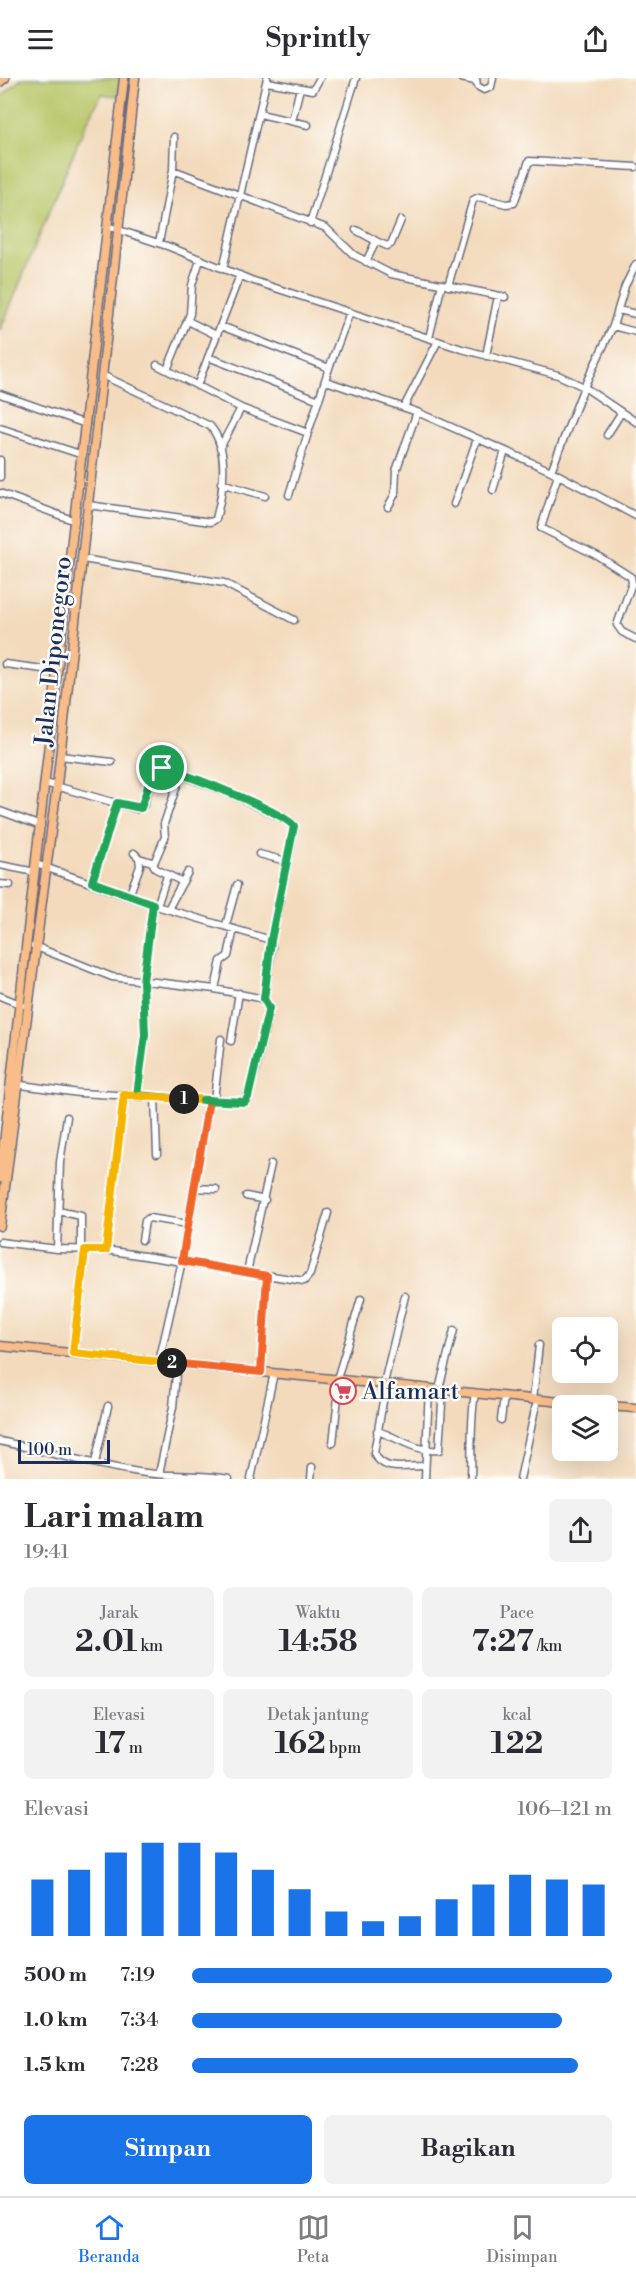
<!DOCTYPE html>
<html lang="id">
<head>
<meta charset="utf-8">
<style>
  :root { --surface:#fff; --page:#f2f2f3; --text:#2b2b33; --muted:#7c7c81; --line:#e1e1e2; --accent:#1a73e8 }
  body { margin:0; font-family:"Libre Bodoni",serif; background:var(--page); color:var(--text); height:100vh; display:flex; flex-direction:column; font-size:22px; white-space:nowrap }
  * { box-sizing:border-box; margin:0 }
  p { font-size:20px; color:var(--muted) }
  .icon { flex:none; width:33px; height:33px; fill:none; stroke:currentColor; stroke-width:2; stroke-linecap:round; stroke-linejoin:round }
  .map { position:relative; height:1401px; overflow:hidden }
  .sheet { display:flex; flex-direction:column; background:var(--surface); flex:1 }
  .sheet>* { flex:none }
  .controls { position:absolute; left:552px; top:1239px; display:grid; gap:12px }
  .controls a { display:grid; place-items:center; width:66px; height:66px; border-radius:9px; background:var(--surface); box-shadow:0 6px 24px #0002; font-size:30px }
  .scale { position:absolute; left:18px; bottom:15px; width:92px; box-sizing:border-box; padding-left:6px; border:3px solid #1b2f5e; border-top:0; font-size:16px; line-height:21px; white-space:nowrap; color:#1b2f5e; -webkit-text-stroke:4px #fdfcf7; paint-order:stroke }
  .pin { position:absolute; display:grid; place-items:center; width:51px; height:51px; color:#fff; margin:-26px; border:3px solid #fff; border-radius:50%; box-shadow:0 2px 6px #0007 }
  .km { position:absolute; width:30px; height:30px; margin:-15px; border-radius:50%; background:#222; color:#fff; font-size:16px; line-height:30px; text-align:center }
  .round { display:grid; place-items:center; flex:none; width:63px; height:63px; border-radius:9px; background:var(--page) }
  .headline { display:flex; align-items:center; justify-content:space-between; height:102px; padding:0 24px }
  h1 { font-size:33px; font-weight:700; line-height:45px }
  .stats { display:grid; grid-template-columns:repeat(3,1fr); gap:9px; height:102px; padding:6px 24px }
  .stats div { display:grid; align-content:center; border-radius:9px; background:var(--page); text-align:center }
  .stats b { font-size:30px; font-weight:700 }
  .stats small { font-size:16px; font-weight:400 }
  .stats p { font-size:16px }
  .chart { height:168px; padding:12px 24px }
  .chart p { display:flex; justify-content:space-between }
  .chart svg { width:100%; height:108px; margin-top:6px; stroke:var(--accent); stroke-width:6 }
  .button { display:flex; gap:12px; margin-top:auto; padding:12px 24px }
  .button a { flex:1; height:69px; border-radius:9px; background:var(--accent); color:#fff; font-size:24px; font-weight:700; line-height:69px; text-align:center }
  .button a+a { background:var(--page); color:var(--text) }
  ul { padding:0 24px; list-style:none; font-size:20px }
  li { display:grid; grid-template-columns:96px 72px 1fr; align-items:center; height:45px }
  li i { height:15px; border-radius:8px; background:var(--accent) }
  header { display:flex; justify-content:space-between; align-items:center; height:78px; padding:0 24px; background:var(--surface); font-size:27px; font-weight:700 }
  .tabs { display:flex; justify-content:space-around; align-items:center; height:84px; border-top:2px solid var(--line); background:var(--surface); font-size:16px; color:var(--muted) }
  .tabs a { display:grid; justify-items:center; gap:3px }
  .tabs .current { color:var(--accent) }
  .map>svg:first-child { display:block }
  .green { fill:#b8c668; stroke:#6a7a63; stroke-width:1.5 }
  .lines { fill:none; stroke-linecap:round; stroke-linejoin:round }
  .minor-casing { stroke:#676b7f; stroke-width:9 }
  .major-casing { stroke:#676b7f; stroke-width:11 }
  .minor { stroke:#fff; stroke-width:6 }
  .major { stroke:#f8bd89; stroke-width:8 }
  .split-1-casing { stroke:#fff; stroke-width:12 }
  .split-2-casing { stroke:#fff; stroke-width:12 }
  .split-3-casing { stroke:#fff; stroke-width:12 }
  .split-4-casing { stroke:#fff; stroke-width:12 }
  .split-1 { stroke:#22a559; stroke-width:8 }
  .split-2 { stroke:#f0652b; stroke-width:8 }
  .split-3 { stroke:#f5b400; stroke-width:8 }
  .split-4 { stroke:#22a559; stroke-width:8 }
  .labels { text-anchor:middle; stroke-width:5; stroke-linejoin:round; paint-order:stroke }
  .street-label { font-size:24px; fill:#1b2f5e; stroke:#fdfcf7 }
  .poi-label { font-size:24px; fill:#1b2f5e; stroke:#fdfcf7; text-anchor:start }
</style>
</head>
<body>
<header><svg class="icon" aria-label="menu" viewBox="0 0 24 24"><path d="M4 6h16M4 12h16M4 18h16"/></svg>Sprintly<svg class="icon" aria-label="share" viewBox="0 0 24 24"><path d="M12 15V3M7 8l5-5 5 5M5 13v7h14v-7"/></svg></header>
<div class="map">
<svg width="636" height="1401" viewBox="0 0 636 1401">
  <rect width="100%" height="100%" fill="#fdfcf7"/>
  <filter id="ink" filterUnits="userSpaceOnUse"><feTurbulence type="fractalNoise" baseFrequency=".0167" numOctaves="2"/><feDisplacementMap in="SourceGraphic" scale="12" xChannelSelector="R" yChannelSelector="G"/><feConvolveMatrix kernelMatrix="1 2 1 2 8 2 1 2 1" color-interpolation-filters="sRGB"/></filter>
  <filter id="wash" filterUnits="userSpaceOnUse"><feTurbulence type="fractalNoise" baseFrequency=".008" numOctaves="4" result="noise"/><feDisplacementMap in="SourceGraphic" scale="24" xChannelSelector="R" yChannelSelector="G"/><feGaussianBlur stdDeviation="1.35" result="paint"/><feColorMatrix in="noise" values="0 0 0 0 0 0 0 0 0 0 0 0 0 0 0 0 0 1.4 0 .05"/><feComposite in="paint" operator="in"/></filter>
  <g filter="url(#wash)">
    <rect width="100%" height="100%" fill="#f3dabc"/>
    <path class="green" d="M 22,0 L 120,0 L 117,18 L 102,16 L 84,50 L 0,253 L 0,20 Z"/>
  </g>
  <g filter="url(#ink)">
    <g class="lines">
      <defs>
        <path id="minor" d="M 461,0 L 475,3
          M 476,0 L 477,8 L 484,12 L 491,9 L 493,0
          M 267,4 L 313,12 L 320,0
          M 260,36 L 308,47
          M 292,43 L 300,10
          M 174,59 L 173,92 L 326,150 L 354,177 L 391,196 L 505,219
          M 310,145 L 356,0
          M 107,148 L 170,169 L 251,202 L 462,271 L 558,297 L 584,309 L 636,344
          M 356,152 L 376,163
          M 159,165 L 173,92
          M 366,184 L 376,163 L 387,168 L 391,166 L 401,142
          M 223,191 L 267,0
          M 448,208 L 473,122 L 479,119 L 506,126 L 514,125 L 529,83 L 636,89
          M 618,232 L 636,236
          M 188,243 L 216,257
          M 221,248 L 329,290 L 308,355
          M 613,248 L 636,254
          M 429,260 L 442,206
          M 486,278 L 498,218
          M 208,279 L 319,322
          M 157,287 L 241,330
          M 329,290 L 350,234
          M 167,292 L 190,236 L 192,207 L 200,182
          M 326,303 L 417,334 L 551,393 L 636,438
          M 197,308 L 240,197
          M 0,316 L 86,346
          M 404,329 L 438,263
          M 0,350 L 83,377
          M 607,357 L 621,335
          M 220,370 L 241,330 L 308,355 L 289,417
          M 0,382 L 0,399
          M 551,393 L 584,309 L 613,248 L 625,208 L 636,186
          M 558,397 L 541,450 L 598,478 L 631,499 L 632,505 L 617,547 L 622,554 L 636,561
          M 221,405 L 265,418
          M 493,412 L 505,373
          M 0,415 L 75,443
          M 454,426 L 477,361
          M 88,427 L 211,444 L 216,441 C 223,414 230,371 210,348 L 102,297
          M 388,429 L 395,416 L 396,393 L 417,334
          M 83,481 L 224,505 L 294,542
          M 5,586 L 58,593
          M 60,678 L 112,684
          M 45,705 L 137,731 L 144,727 L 153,693 L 162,690 L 227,714 L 291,744 L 294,753 L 271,862
          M 0,733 L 41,748
          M 259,776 L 286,783
          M 139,780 L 152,784 L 156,791 L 183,804
          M 154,785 L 165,759 L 164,746 L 181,695
          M 0,787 L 35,794
          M 92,804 L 117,725
          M 0,806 L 10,807
          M 129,818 L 140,788 L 139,780 L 134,775
          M 157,828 L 167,798
          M 168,831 L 188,794
          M 226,847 L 237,807
          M 34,868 L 112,899 L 215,911 L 264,921 L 272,869 L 271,862 L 153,827 L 36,786
          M 215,911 L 221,883 L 228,878 L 234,851
          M 0,918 L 22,927
          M 231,963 L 239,915
          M 14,1006 L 79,1015 L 245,1024 L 256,992 L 269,930 L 264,921
          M 137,1017 L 145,957 L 143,903 L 153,827
          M 155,1019 L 157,1076
          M 214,1022 L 221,961
          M 194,1110 L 216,1111
          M 246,1118 L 265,1122
          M 58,1133 L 81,1138 L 81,1172
          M 142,1162 L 145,1143 L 149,1140 L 188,1146
          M 0,1164 L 57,1171 L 106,1172 L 304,1203 L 310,1196 L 328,1135
          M 57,1171 L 60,1084 L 67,1039
          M 106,1172 L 124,1017
          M 247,1194 L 271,1086
          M 73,1276 L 85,1172
          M 159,1284 L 182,1183 L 209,1022
          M 261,1294 L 267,1198
          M 337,1301 L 361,1221
          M 384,1305 L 405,1218
          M 386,1306 L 374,1375 C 384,1396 407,1387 425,1388
          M 439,1311 L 454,1252
          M 533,1321 L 539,1267
          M 501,1342 L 504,1318
          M 377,1353 C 398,1359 417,1375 439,1372 L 443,1311
          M 0,1363 C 48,1374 97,1388 146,1395 C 174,1399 201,1396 229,1401
          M 333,1365 L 340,1301
          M 95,1385 L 108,1328
          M 159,1396 L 173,1329 L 177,1286
          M 251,1401 L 274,1295
          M 311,1401 L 312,1389
          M 425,1401 L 429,1310
          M 471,1401 C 472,1372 470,1344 475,1315
          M 520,1401 L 537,1322"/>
        <path id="major" d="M 0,4 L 5,0
          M 0,1100 L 124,0
          M 0,1148 L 57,707 L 135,0
          M 0,1268 L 602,1328
          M 608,1328 L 636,1330"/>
      </defs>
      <use href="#minor" class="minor-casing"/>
      <use href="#major" class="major-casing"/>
      <use href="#minor" class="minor"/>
      <use href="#major" class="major"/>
    </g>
  </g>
  <g class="lines" filter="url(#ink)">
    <defs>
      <path id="split-1" d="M 162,690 L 153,693 L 141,730 L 117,725 L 92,804 L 153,826 L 143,903 L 145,957 L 137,1017 L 184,1021"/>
      <path id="split-2" d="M 172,1285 L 261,1294 L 267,1198 L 182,1183 L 209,1022 L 184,1021"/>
      <path id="split-3" d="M 172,1285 L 73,1275 L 85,1172 L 106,1172 L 124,1017 L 203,1022"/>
      <path id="split-4" d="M 162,690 C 186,696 279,732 294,748 L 271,862 L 264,921 L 269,930 L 248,1019 L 245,1024 L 203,1022"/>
    </defs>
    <use href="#split-1" class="split-1-casing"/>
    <use href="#split-2" class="split-2-casing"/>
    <use href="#split-3" class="split-3-casing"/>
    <use href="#split-4" class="split-4-casing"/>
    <use href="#split-1" class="split-1"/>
    <use href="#split-2" class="split-2"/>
    <use href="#split-3" class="split-3"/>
    <use href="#split-4" class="split-4"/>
  </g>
  <defs>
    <symbol id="supermarket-ring" viewBox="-11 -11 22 22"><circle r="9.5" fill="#fdfcf7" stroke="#d1495b" stroke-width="1.5"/><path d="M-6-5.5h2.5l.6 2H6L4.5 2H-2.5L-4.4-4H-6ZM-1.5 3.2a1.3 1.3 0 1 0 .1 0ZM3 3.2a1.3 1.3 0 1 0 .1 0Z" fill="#d1495b"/></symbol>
  </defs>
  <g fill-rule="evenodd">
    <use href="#supermarket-ring" x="328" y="1298" width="30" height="30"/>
  </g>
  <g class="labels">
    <g class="street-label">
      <text transform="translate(53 573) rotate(-84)" y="8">Jalan Diponegoro</text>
    </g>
    <g class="poi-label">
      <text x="362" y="1321">Alfamart</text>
    </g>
  </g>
</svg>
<div class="controls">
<a><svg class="icon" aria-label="locate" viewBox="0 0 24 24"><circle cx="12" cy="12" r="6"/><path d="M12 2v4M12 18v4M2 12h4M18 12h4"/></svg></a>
<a><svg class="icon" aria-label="layers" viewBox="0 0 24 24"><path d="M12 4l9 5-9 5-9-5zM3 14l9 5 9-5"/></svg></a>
</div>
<div class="scale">100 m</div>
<div class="pin" style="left:162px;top:690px;background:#1e9e55"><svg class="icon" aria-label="arrive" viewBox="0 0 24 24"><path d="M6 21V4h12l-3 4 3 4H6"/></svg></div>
<b class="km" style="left:184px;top:1021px">1</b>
<b class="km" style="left:172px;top:1285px">2</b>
</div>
<section class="sheet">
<div class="headline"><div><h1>Lari malam</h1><p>19:41</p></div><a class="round"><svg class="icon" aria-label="share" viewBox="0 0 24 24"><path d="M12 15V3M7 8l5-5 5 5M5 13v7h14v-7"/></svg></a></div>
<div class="stats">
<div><p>Jarak</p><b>2.01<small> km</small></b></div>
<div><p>Waktu</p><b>14:58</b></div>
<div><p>Pace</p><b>7:27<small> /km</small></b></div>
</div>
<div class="stats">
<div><p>Elevasi</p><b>17<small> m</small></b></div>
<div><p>Detak jantung</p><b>162<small> bpm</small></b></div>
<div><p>kcal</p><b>122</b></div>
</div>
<div class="chart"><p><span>Elevasi</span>106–121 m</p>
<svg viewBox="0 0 160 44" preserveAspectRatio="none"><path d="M5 44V21M15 44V17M25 44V10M35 44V6M45 44V6M55 44V10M65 44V17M75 44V25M85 44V34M95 44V38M105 44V36M115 44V29M125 44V23M135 44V19M145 44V21M155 44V23"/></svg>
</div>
<ul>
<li><b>500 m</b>7:19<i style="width:100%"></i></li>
<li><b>1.0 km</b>7:34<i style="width:88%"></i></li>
<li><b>1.5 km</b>7:28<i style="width:92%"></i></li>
</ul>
<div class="button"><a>Simpan</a><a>Bagikan</a></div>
</section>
<nav class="tabs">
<a class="current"><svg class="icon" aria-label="home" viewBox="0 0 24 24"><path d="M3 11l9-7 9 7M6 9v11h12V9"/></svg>Beranda</a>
<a><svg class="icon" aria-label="map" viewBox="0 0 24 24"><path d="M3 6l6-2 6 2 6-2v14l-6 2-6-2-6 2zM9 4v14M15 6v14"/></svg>Peta</a>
<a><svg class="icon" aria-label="saved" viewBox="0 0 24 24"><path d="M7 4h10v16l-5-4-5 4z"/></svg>Disimpan</a>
</nav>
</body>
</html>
